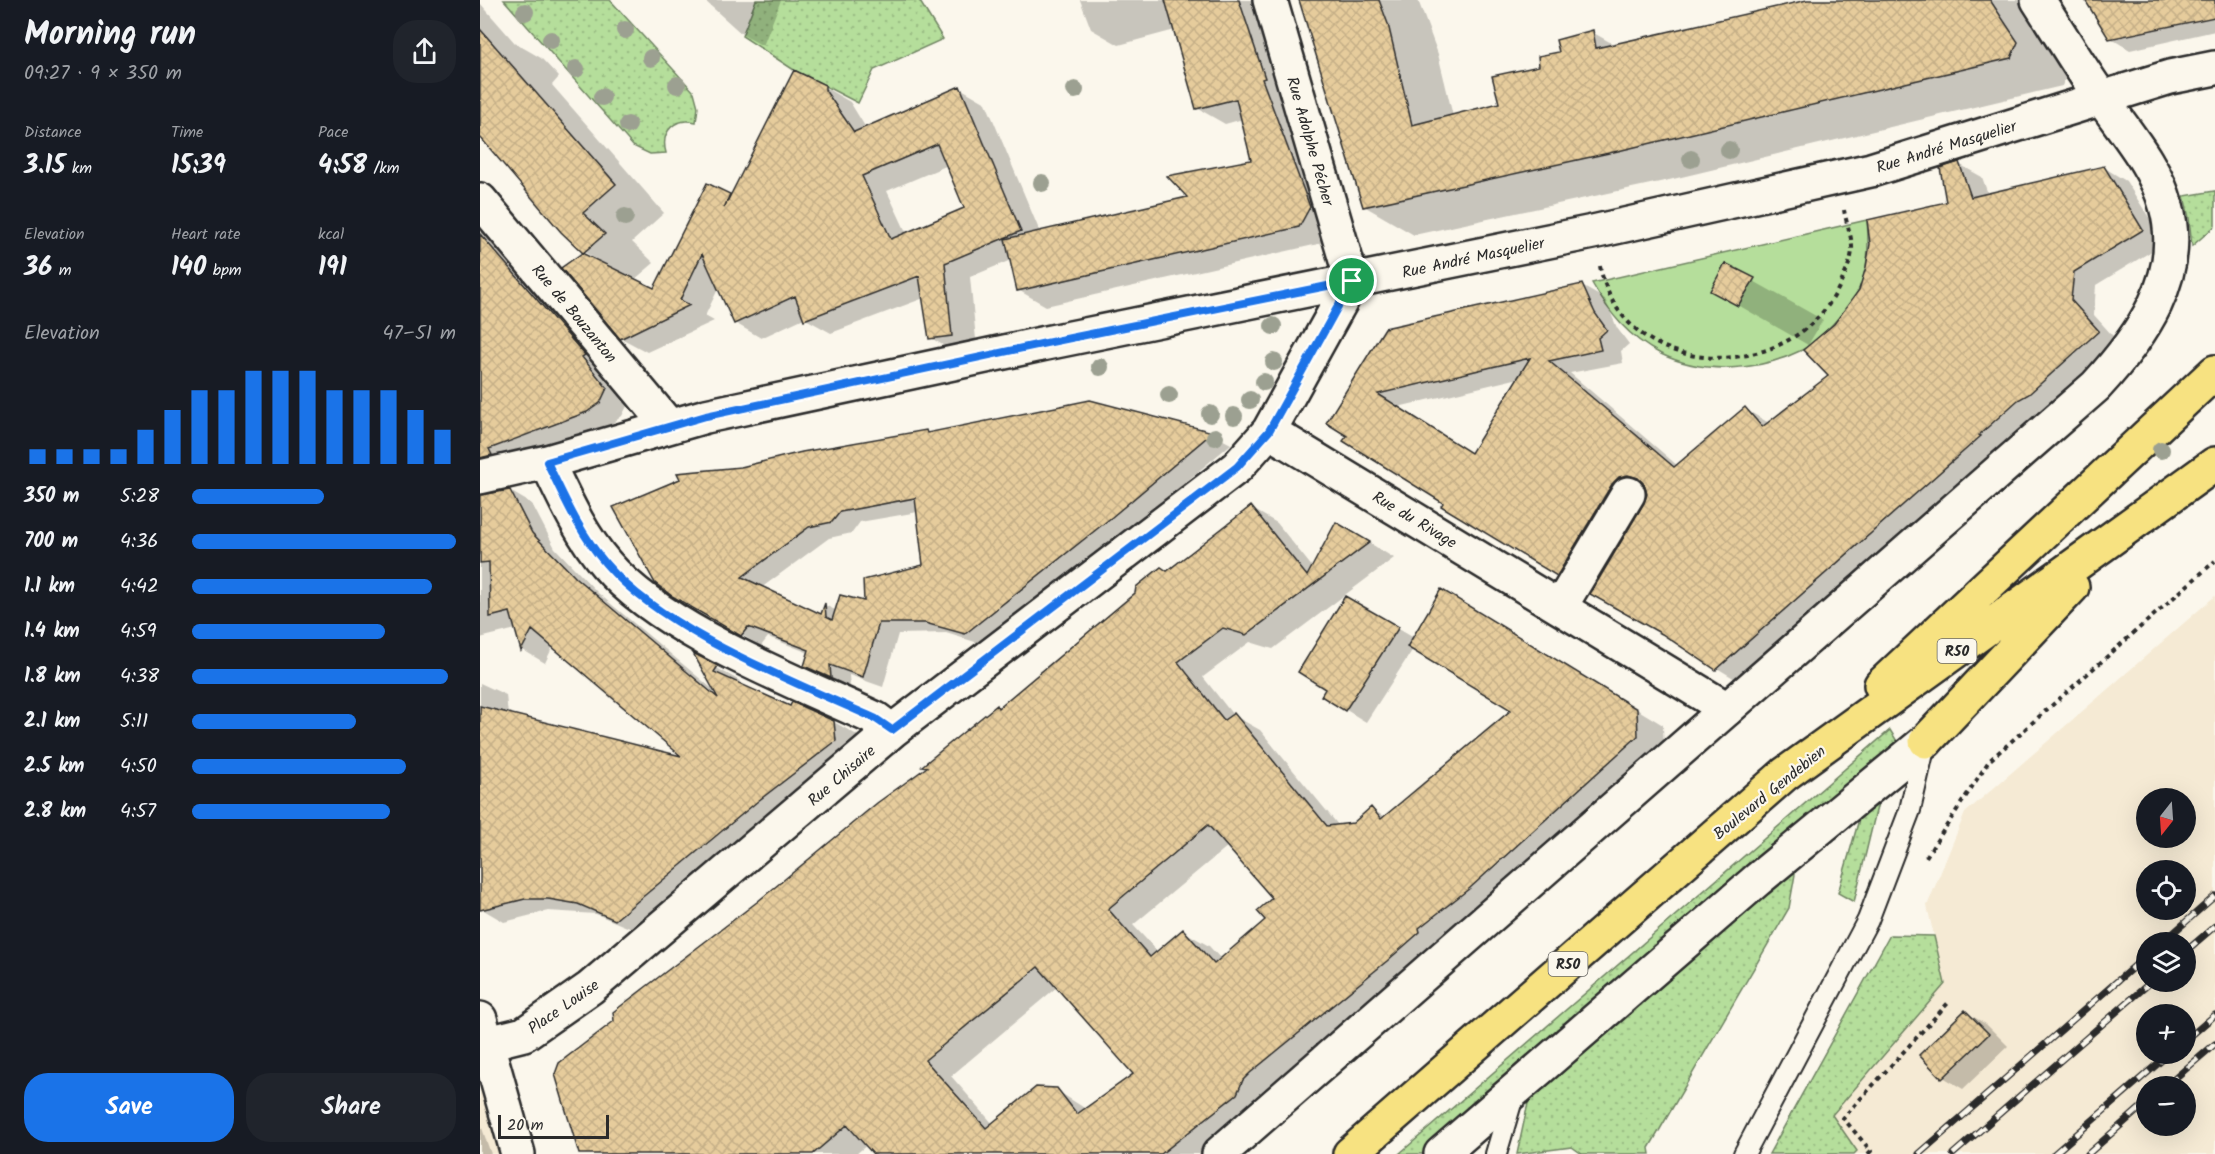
<!DOCTYPE html>
<html lang="en">
<head>
<meta charset="utf-8">
<style>
  :root { --surface:#171b24; --page:#20242c; --text:#f1f3f6; --muted:#9ea1a6; --accent:#1a73e8 }
  body { margin:0; font-family:Kalam,sans-serif; background:var(--page); color:var(--text); height:100vh; display:flex; flex-direction:column; font-size:22px; white-space:nowrap }
  * { box-sizing:border-box; margin:0 }
  p { font-size:20px; color:var(--muted) }
  .icon { flex:none; width:33px; height:33px; fill:none; stroke:currentColor; stroke-width:2; stroke-linecap:round; stroke-linejoin:round }
  .map { position:relative; flex:1; overflow:hidden }
  .side { display:flex; flex-direction:column; background:var(--surface); width:480px }
  .side>* { flex:none }
  .needle { width:39px; rotate:197deg }
  .fabs { position:absolute; left:1656px; top:788px; display:grid; gap:12px }
  .fabs a { display:grid; place-items:center; width:60px; height:60px; border-radius:50%; background:var(--surface); box-shadow:0 6px 24px #0002; font-size:30px }
  .scale { position:absolute; left:18px; bottom:15px; width:111px; box-sizing:border-box; padding-left:6px; border:3px solid #2b2b2b; border-top:0; font-size:16px; line-height:21px; white-space:nowrap; color:#2b2b2b; -webkit-text-stroke:4px #fbf7ec; paint-order:stroke }
  .pin { position:absolute; display:grid; place-items:center; width:51px; height:51px; color:#fff; margin:-26px; border:3px solid #fff; border-radius:50%; box-shadow:0 2px 6px #0007 }
  .round { display:grid; place-items:center; flex:none; width:63px; height:63px; border-radius:24px; background:var(--page) }
  .overview { display:flex; align-items:center; justify-content:space-between; height:102px; padding:0 24px }
  h1 { font-size:33px; font-weight:700; line-height:45px }
  .figures { display:grid; grid-template-columns:repeat(3,1fr); gap:9px; height:102px; padding:6px 24px }
  .figures div { display:grid; align-content:center }
  .figures b { font-size:26px; font-weight:700 }
  .figures small { font-size:16px; font-weight:400 }
  .figures p { font-size:16px }
  .chart { height:168px; padding:12px 24px }
  .chart p { display:flex; justify-content:space-between }
  .chart svg { width:100%; height:108px; margin-top:6px; stroke:var(--accent); stroke-width:6 }
  .primary-button { display:flex; gap:12px; margin-top:auto; padding:12px 24px }
  .primary-button a { flex:1; height:69px; border-radius:24px; background:var(--accent); color:#fff; font-size:24px; font-weight:700; line-height:69px; text-align:center }
  .primary-button a+a { background:var(--page); color:var(--text) }
  ul { padding:0 24px; list-style:none; font-size:20px }
  li { display:grid; grid-template-columns:96px 72px 1fr; align-items:center; height:45px }
  li i { height:15px; border-radius:8px; background:var(--accent) }
  main { display:flex; flex:1; min-height:0 }
  .map>svg:first-child { display:block }
  .built { fill:#f5ead4; fill-rule:evenodd }
  .grass { fill:url(#grass-dots); stroke:#708463; stroke-width:1.5 }
  .park { fill:#b5de9b; stroke:#708463; stroke-width:1.5 }
  .shadow { fill:#0003; fill-rule:evenodd }
  .building { fill:url(#building-cross-hatch); stroke:#2b2b2b; stroke-width:1.5; fill-rule:evenodd }
  .lines { fill:none; stroke-linecap:round; stroke-linejoin:round }
  .service-casing { stroke:#2b2b2b; stroke-width:24 }
  .minor-casing { stroke:#2b2b2b; stroke-width:38 }
  .tertiary-casing { stroke:#2b2b2b; stroke-width:38 }
  .secondary-casing { stroke:#2b2b2b; stroke-width:38 }
  .trunk-casing { stroke:#2b2b2b; stroke-width:38 }
  .path { stroke:#2b2b2b; stroke-width:4; stroke-dasharray:4.5 4.5; stroke-linecap:butt }
  .service { stroke:#fbf7ec; stroke-width:20 }
  .minor { stroke:#fbf7ec; stroke-width:33 }
  .tertiary { stroke:#fbf7ec; stroke-width:33 }
  .secondary { stroke:#fbf7ec; stroke-width:33 }
  .trunk { stroke:#f7e281; stroke-width:33 }
  .rail-casing { stroke:#2b2b2b; stroke-width:7 }
  .rail { stroke:#fbf7ec; stroke-width:4.5; stroke-dasharray:14; stroke-linecap:butt }
  .tree { fill:#9ca091 }
  .route-casing { stroke:#fff; stroke-width:12 }
  .route { stroke:#1a73e8; stroke-width:8 }
  .labels { text-anchor:middle; stroke-width:4.5; stroke-linejoin:round; paint-order:stroke }
  .shield { fill:#fbf7ec; stroke:#696865; stroke-width:1.5 }
  .shield-label { font-size:15px; font-weight:bold; fill:#2b2b2b }
  .street-label { font-size:16px; fill:#2b2b2b; stroke:#fbf7ec }
</style>
</head>
<body>
<main>
<section class="side">
<div class="overview"><div><h1>Morning run</h1><p>09:27 · 9 × 350 m</p></div><a class="round"><svg class="icon" aria-label="share" viewBox="0 0 24 24"><path d="M12 15V3M7 8l5-5 5 5M5 13v7h14v-7"/></svg></a></div>
<div class="figures">
<div><p>Distance</p><b>3.15<small> km</small></b></div>
<div><p>Time</p><b>15:39</b></div>
<div><p>Pace</p><b>4:58<small> /km</small></b></div>
</div>
<div class="figures">
<div><p>Elevation</p><b>36<small> m</small></b></div>
<div><p>Heart rate</p><b>140<small> bpm</small></b></div>
<div><p>kcal</p><b>191</b></div>
</div>
<div class="chart"><p><span>Elevation</span>47–51 m</p>
<svg viewBox="0 0 160 44" preserveAspectRatio="none"><path d="M5 44V38M15 44V38M25 44V38M35 44V38M45 44V30M55 44V22M65 44V14M75 44V14M85 44V6M95 44V6M105 44V6M115 44V14M125 44V14M135 44V14M145 44V22M155 44V30"/></svg>
</div>
<ul>
<li><b>350 m</b>5:28<i style="width:50%"></i></li>
<li><b>700 m</b>4:36<i style="width:100%"></i></li>
<li><b>1.1 km</b>4:42<i style="width:91%"></i></li>
<li><b>1.4 km</b>4:59<i style="width:73%"></i></li>
<li><b>1.8 km</b>4:38<i style="width:97%"></i></li>
<li><b>2.1 km</b>5:11<i style="width:62%"></i></li>
<li><b>2.5 km</b>4:50<i style="width:81%"></i></li>
<li><b>2.8 km</b>4:57<i style="width:75%"></i></li>
</ul>
<div class="primary-button"><a>Save</a><a>Share</a></div>
</section>
<div class="map">
<svg width="1735" height="1154" viewBox="0 0 1735 1154">
  <defs>
    <pattern id="grass-dots" width="8" height="8" patternUnits="userSpaceOnUse" patternTransform="scale(1.5)"><rect width="8" height="8" fill="#b5de9b"/><path d="M2 2h.1M6 6h.1" fill="none" stroke="#9cbf86" stroke-width="1.8" stroke-linecap="round"/></pattern>
    <pattern id="building-cross-hatch" width="8" height="8" patternUnits="userSpaceOnUse" patternTransform="scale(1.5)"><rect width="8" height="8" fill="#e6cc9c"/><path d="M0 0l8 8M0 8l8-8" fill="none" stroke="#c5af87"/></pattern>
  </defs>
  <rect width="100%" height="100%" fill="#fbf7ec"/>
  <filter id="ink" filterUnits="userSpaceOnUse"><feTurbulence type="fractalNoise" baseFrequency=".0167" numOctaves="2"/><feDisplacementMap in="SourceGraphic" scale="12" xChannelSelector="R" yChannelSelector="G"/><feConvolveMatrix kernelMatrix="1 2 1 2 8 2 1 2 1" color-interpolation-filters="sRGB"/></filter>
  <g filter="url(#ink)">
    <path class="built" d="M 1735,596 L 1735,1154 L 1374,1154 L 1377,1152 L 1352,1115 L 1465,984 L 1447,906 L 1485,813 ZM 1666,798 L 1706,798 L 1706,837 L 1666,837 ZM 1666,870 L 1706,870 L 1706,909 L 1666,909 ZM 1666,942 L 1706,942 L 1706,981 L 1666,981 ZM 1666,1014 L 1706,1014 L 1706,1053 L 1666,1053 ZM 1666,1086 L 1706,1086 L 1706,1125 L 1666,1125 Z
      M 0,1019 L 38,1154 L 0,1154 Z"/>
    <path class="grass" d="M 24,0 L 130,0 L 214,92 L 218,107 L 216,122 C 195,117 180,131 186,153 L 170,154 L 153,146 Z
      M 276,0 L 439,0 L 463,39 L 394,70 L 378,103 L 314,70 L 262,36 Z
      M 1735,191 L 1735,226 L 1712,246 L 1709,218 L 1704,196 Z
      M 1410,730 L 1420,746 L 949,1154 L 919,1154 Z
      M 1403,782 L 1374,902 L 1358,893 L 1384,802 Z
      M 1317,863 L 1309,908 L 1169,1148 L 1170,1154 L 1102,1154 L 1092,1147 L 1037,1154 L 1050,1094 Z
      M 1410,935 L 1454,936 L 1465,984 L 1352,1115 L 1377,1151 L 1374,1154 L 1289,1154 Z"/>
    <path class="park" d="M 1387,220 C 1389,244 1389,269 1378,291 C 1368,309 1340,341 1322,350 C 1280,371 1224,375 1181,354 C 1149,338 1129,313 1112,283 Z"/>
    <path class="shadow" d="M 224,0 L 301,0 L 283,46 L 263,35 Z
      M 600,0 L 782,0 L 847,242 L 566,306 L 538,290 L 531,260 L 490,277 L 497,350 L 476,353 L 451,338 L 444,298 L 351,333 L 324,318 L 281,338 L 255,323 L 239,287 L 225,316 L 234,321 L 167,352 L 141,338 L 118,260 L 104,252 L 0,135 L 0,3 L 35,43 L 61,58 L 79,77 L 72,85 L 184,213 L 152,242 L 174,263 L 154,280 L 175,290 L 227,185 L 251,197 L 344,87 L 370,102 L 386,128 L 480,88 L 506,103 L 560,232 L 710,198 L 773,161 L 763,119 L 745,124 L 717,108 L 695,30 L 639,45 L 611,29 ZM 468,165 L 486,209 L 427,234 L 407,191 Z
      M 819,0 L 938,0 L 958,54 L 973,116 L 1021,104 L 1061,67 L 1112,32 L 1135,45 L 1321,3 L 1320,0 L 1542,0 L 1588,72 L 1582,86 L 1189,180 L 934,235 L 884,206 Z
      M 1606,0 L 1735,0 L 1735,31 L 1650,50 L 1630,38 Z
      M 1479,164 L 1502,177 L 1508,194 L 1623,167 L 1646,181 L 1685,243 L 1616,285 L 1614,315 L 1641,345 L 1572,406 L 1561,412 L 1260,682 L 1237,668 L 1166,504 L 1167,489 L 1163,490 L 1100,587 L 866,440 L 906,330 L 1102,286 L 1125,299 L 1137,328 L 1149,344 L 1141,351 L 1143,363 L 1090,373 L 1198,466 L 1265,409 L 1289,423 L 1350,376 L 1355,325 L 1467,203 ZM 1039,378 L 992,454 L 918,407 Z
      M 0,223 L 149,402 L 142,416 L 130,425 L 31,462 L 4,485 L 4,497 L 30,491 L 52,504 L 75,548 L 118,593 L 236,692 L 217,657 L 260,681 L 257,684 L 311,708 L 354,722 L 377,735 L 378,754 L 159,932 L 116,914 L 68,911 L 24,922 L 2,909 L 0,904 L 0,683 L 26,695 L 28,715 L 207,759 L 73,646 L 65,663 L 43,650 L 36,629 L 0,638 Z
      M 1245,265 L 1343,320 L 1328,345 L 1232,290 Z
      M 610,402 L 732,434 L 751,444 L 651,528 L 505,645 L 466,633 L 418,634 L 403,687 L 369,675 L 370,688 L 325,665 L 329,653 L 288,637 L 281,646 L 193,595 L 261,468 ZM 438,512 L 444,566 L 386,602 L 357,611 L 345,605 L 341,616 L 281,588 L 349,538 L 372,533 L 380,522 Z
      M 771,508 L 797,523 L 833,568 L 883,539 L 914,558 L 793,649 L 770,642 L 723,677 L 753,715 L 780,730 L 859,826 L 874,825 L 891,809 L 905,817 L 1034,710 L 933,649 L 886,722 L 843,696 L 847,688 L 866,598 L 934,638 L 987,606 L 1183,725 L 1184,751 L 730,1154 L 395,1154 L 387,1145 L 376,1154 L 101,1154 L 135,1022 L 449,768 L 517,707 L 519,708 ZM 748,846 L 794,898 L 787,921 L 741,959 L 729,946 L 703,931 L 678,952 L 653,925 ZM 577,987 L 655,1074 L 606,1109 L 576,1090 L 513,1124 L 471,1076 Z
      M 1485,1012 L 1506,1024 L 1528,1046 L 1483,1089 L 1463,1077 Z
      M 0,1121 L 3,1131 L 11,1154 L 0,1154 Z"/>
    <path class="building" d="M 685,0 L 759,0 L 785,78 L 782,79 L 830,207 L 819,227 L 537,291 L 525,239 L 707,197 L 687,176 L 771,160 L 756,99 L 716,109 Z
      M 819,0 L 899,0 L 908,24 L 932,125 L 1019,103 L 1012,76 L 1059,66 L 1058,56 L 1079,52 L 1076,40 L 1113,30 L 1116,48 L 1327,0 L 1510,0 L 1538,42 L 1531,58 L 1138,151 L 883,207 Z
      M 1605,0 L 1735,0 L 1735,17 L 1629,39 Z
      M 0,29 L 136,184 L 103,213 L 125,234 L 103,253 L 81,232 L 0,137 Z
      M 314,70 L 345,85 L 345,90 L 374,132 L 480,86 L 541,231 L 465,263 L 472,336 L 449,339 L 439,276 L 324,320 L 315,296 L 254,324 L 222,254 L 200,300 L 210,305 L 140,339 L 81,268 L 102,253 L 174,288 L 227,183 L 250,194 L 244,208 ZM 457,144 L 484,208 L 411,239 L 382,176 Z
      M 1479,162 L 1491,197 L 1624,166 L 1663,230 L 1594,272 L 1591,300 L 1619,331 L 1549,394 L 1538,400 L 1499,435 L 1501,436 L 1236,670 L 1182,634 L 1110,594 L 1164,503 L 1167,494 L 1164,484 L 1158,478 L 1148,475 L 1139,477 L 1132,484 L 1077,576 L 961,506 L 963,503 L 863,441 L 867,436 L 846,423 L 905,328 L 1102,284 L 1115,313 L 1127,330 L 1118,338 L 1121,350 L 1069,361 L 1194,467 L 1265,407 L 1282,427 L 1348,376 L 1323,350 L 1354,324 L 1379,290 L 1386,267 L 1390,244 L 1387,220 L 1466,202 L 1460,168 ZM 1050,358 L 991,453 L 898,394 Z
      M 0,234 L 105,355 L 102,357 L 127,388 L 120,403 L 107,412 L 9,449 L 12,455 L 0,458 Z
      M 1245,263 L 1275,278 L 1258,306 L 1230,291 Z
      M 610,400 L 733,432 L 632,517 L 485,634 L 445,623 L 399,623 L 383,677 L 350,665 L 351,678 L 324,666 L 329,650 L 268,627 L 261,636 L 192,596 L 175,583 L 133,507 L 200,479 L 197,473 L 261,467 L 322,452 L 446,430 L 447,433 ZM 435,498 L 443,565 L 383,580 L 384,601 L 360,595 L 352,620 L 346,617 L 345,603 L 341,614 L 262,577 L 329,527 L 352,522 L 360,512 Z
      M 30,490 L 52,533 L 96,578 L 238,698 L 213,653 L 238,666 L 234,672 L 310,706 L 312,702 L 354,721 L 356,741 L 278,801 L 135,920 L 98,904 L 68,899 L 45,899 L 0,910 L 0,706 L 201,756 L 52,630 L 41,651 L 30,612 L 10,617 L 9,562 L 0,563 L 0,495 Z
      M 771,506 L 827,576 L 856,522 L 890,542 L 766,635 L 743,628 L 698,662 L 744,720 L 754,713 L 847,826 L 873,823 L 891,807 L 901,819 L 1031,710 L 927,647 L 961,589 L 1157,709 L 1158,736 L 990,888 L 939,928 L 940,932 L 907,961 L 770,1073 L 763,1080 L 757,1094 L 681,1154 L 393,1154 L 367,1125 L 333,1154 L 99,1154 L 75,1074 L 79,1063 L 134,1021 L 133,1012 L 277,902 L 397,803 L 447,767 L 442,766 L 517,705 L 518,708 L 655,593 L 656,587 L 681,567 L 687,571 ZM 728,825 L 792,898 L 777,911 L 785,920 L 734,964 L 703,929 L 670,957 L 628,909 ZM 558,967 L 653,1074 L 597,1114 L 577,1088 L 556,1087 L 506,1128 L 445,1060 Z
      M 865,596 L 919,627 L 865,711 L 841,696 L 845,689 L 818,672 Z
      M 1485,1010 L 1509,1034 L 1462,1079 L 1439,1055 Z"/>
    <g class="lines">
      <defs>
        <path id="service" d="M 1016,1154 L 1034,1093
          M 1264,1154 L 1388,920 L 1430,810 L 1445,744"/>
        <path id="minor" d="M 790,0 L 872,281
          M 0,200 L 189,426
          M 789,431 L 1247,709
          M 67,462 C 84,497 100,534 126,564 C 184,632 315,681 396,719 L 412,731
          M 0,477 L 67,462 L 226,416 L 566,343 L 1113,232 L 1391,170 L 1622,98
          M 1080,607 L 1148,494
          M 8,1043 L 44,1034 L 110,988 L 412,731 L 757,467 L 789,431 L 872,281"/>
        <path id="tertiary" d="M 0,1019 L 38,1154"/>
        <path id="secondary" d="M 1622,98 L 1690,77 L 1735,68
          M 739,1154 L 1616,386 C 1660,338 1706,276 1686,206 C 1676,167 1646,133 1623,100 C 1600,68 1580,34 1558,0
          M 961,1154 L 1277,880 L 1446,741"/>
        <path id="trunk" d="M 1401,685 L 1735,372
          M 1446,741 L 1592,587
          M 870,1154 L 1305,774 L 1735,464"/>
      </defs>
      <use href="#service" class="service-casing"/>
      <use href="#minor" class="minor-casing"/>
      <use href="#tertiary" class="tertiary-casing"/>
      <use href="#secondary" class="secondary-casing"/>
      <use href="#trunk" class="trunk-casing"/>
      <path class="path" d="M 1120,266 C 1142,383 1313,387 1360,285 C 1365,274 1373,258 1372,246 C 1371,234 1366,222 1364,210
        M 1446,857 L 1509,761 L 1735,561
        M 1388,1154 L 1391,1151 L 1363,1118 L 1469,1002"/>
      <use href="#service" class="service"/>
      <use href="#minor" class="minor"/>
      <use href="#tertiary" class="tertiary"/>
      <use href="#secondary" class="secondary"/>
      <use href="#trunk" class="trunk"/>
      <defs>
        <path id="rail" d="M 1683,942 L 1735,896
          M 1706,951 L 1735,926
          M 1706,1040 L 1735,1015
          M 1686,1086 L 1735,1044
          M 1439,1154 L 1666,956
          M 1473,1154 L 1672,981
          M 1574,1154 L 1690,1053
          M 1608,1154 L 1666,1103"/>
      </defs>
      <use href="#rail" class="rail-casing"/>
      <use href="#rail" class="rail"/>
    </g>
    <g class="tree">
      <circle cx="45" cy="12" r="9"/>
      <circle cx="145" cy="30" r="9"/>
      <circle cx="71" cy="40" r="9"/>
      <circle cx="171" cy="58" r="9"/>
      <circle cx="96" cy="69" r="9"/>
      <circle cx="197" cy="85" r="9"/>
      <circle cx="595" cy="90" r="9"/>
      <circle cx="122" cy="97" r="9"/>
      <circle cx="148" cy="125" r="9"/>
      <circle cx="1249" cy="150" r="9"/>
      <circle cx="1211" cy="159" r="9"/>
      <circle cx="562" cy="183" r="9"/>
      <circle cx="145" cy="217" r="9"/>
      <circle cx="793" cy="326" r="9"/>
      <circle cx="794" cy="362" r="9"/>
      <circle cx="620" cy="367" r="9"/>
      <circle cx="784" cy="382" r="9"/>
      <circle cx="689" cy="395" r="9"/>
      <circle cx="770" cy="400" r="9"/>
      <circle cx="730" cy="414" r="9"/>
      <circle cx="754" cy="416" r="9"/>
      <circle cx="735" cy="437" r="9"/>
      <circle cx="1681" cy="450" r="9"/>
    </g>
  </g>
  <g class="lines" filter="url(#ink)">
    <defs>
      <path id="route" d="M 872,281 L 789,431 L 757,467 L 412,730 L 396,719 C 315,682 184,632 126,564 C 100,534 84,497 67,462 L 226,416 L 566,343 Z"/>
    </defs>
    <use href="#route" class="route-casing"/>
    <use href="#route" class="route"/>
  </g>
  <g class="labels">
    <g class="shield">
      <rect x="1457.5" y="639" width="39" height="24" rx="4.5"/>
      <rect x="1068.5" y="952" width="39" height="24" rx="4.5"/>
    </g>
    <g class="shield-label">
      <text x="1477" y="656">R50</text>
      <text x="1088" y="969">R50</text>
    </g>
    <g class="street-label">
      <text transform="translate(831 141) rotate(74)" y="6">Rue Adolphe Pécher</text>
      <text transform="translate(1466 146) rotate(-17)" y="6">Rue André Masquelier</text>
      <text transform="translate(993 257) rotate(-12)" y="6">Rue André Masquelier</text>
      <text transform="translate(95 313) rotate(50)" y="6">Rue de Bouzanton</text>
      <text transform="translate(935 519) rotate(31)" y="6">Rue du Rivage</text>
      <text transform="translate(361 775) rotate(-41)" y="6">Rue Chisaire</text>
      <text transform="translate(1289 792) rotate(-39)" y="6">Boulevard Gendebien</text>
      <text transform="translate(83 1006) rotate(-35)" y="6">Place Louise</text>
    </g>
  </g>
</svg>
<div class="fabs">
<a><svg class="needle" viewBox="-14 -14 28 28"><path d="M0-13l5 13h-10z" fill="#e53935"/><path d="M0 13l5-13h-10z" fill="#9ea1a6"/></svg></a>
<a><svg class="icon" aria-label="locate" viewBox="0 0 24 24"><circle cx="12" cy="12" r="6"/><path d="M12 2v4M12 18v4M2 12h4M18 12h4"/></svg></a>
<a><svg class="icon" aria-label="layers" viewBox="0 0 24 24"><path d="M12 4l9 5-9 5-9-5zM3 14l9 5 9-5"/></svg></a>
<a>+</a>
<a>−</a>
</div>
<div class="scale">20 m</div>
<div class="pin" style="left:872px;top:281px;background:#1e9e55"><svg class="icon" aria-label="arrive" viewBox="0 0 24 24"><path d="M6 21V4h12l-3 4 3 4H6"/></svg></div>
</div>
</main>
</body>
</html>
